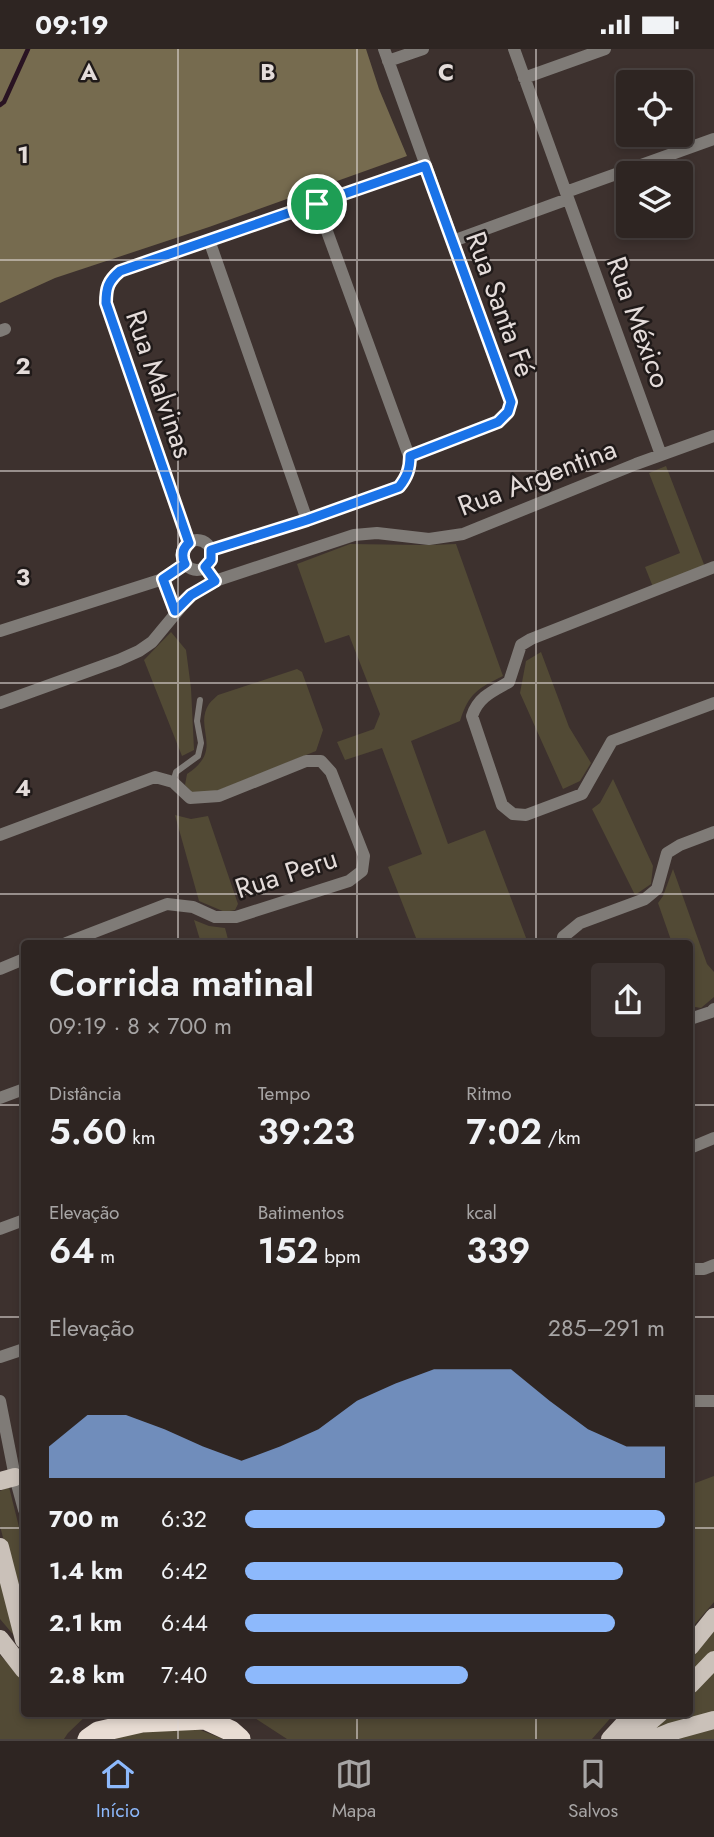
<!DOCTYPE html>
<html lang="pt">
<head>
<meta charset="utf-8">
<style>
  :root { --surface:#2e2522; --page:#3a312f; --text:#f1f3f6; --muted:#a7a5a5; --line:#494240; --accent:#8db9fc }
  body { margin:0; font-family:Jost,sans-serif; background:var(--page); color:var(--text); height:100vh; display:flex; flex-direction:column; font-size:26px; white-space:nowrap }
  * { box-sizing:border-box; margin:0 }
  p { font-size:23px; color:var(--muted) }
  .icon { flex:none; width:38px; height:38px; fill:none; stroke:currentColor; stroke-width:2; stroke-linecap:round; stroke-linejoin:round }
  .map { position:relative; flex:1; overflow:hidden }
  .side { position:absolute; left:21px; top:891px; width:672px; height:777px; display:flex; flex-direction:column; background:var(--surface); border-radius:7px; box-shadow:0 4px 10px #0003,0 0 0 2px var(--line) }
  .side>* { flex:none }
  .controls { position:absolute; left:616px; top:21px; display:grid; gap:14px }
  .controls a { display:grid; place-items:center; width:77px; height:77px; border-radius:7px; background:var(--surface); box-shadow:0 4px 10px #0003,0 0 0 2px var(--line); font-size:35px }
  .pin { position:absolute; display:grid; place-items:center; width:60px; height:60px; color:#fff; margin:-30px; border:4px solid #fff; border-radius:50%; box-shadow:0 2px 7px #0007 }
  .round { display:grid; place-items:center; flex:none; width:74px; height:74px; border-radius:7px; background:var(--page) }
  .overview { display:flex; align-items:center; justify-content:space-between; height:119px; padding:0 28px }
  h1 { font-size:38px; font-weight:600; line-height:52px }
  .metrics { display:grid; grid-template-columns:repeat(3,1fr); gap:10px; height:119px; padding:7px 28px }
  .metrics div { display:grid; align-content:center }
  .metrics b { font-size:35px; font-weight:600 }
  .metrics small { font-size:19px; font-weight:400 }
  .metrics p { font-size:19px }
  .chart { height:196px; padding:14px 28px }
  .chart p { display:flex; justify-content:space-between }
  .chart svg { width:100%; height:126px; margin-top:7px; fill:var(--accent); opacity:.7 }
  ul { padding:0 28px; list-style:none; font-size:23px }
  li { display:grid; grid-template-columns:112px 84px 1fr; align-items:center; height:52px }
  li i { height:18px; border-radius:9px; background:var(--accent) }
  .status { display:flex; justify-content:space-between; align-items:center; height:49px; padding:0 35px; background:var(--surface); direction:ltr }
  .status svg { height:19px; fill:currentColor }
  .dock { display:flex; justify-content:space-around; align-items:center; height:98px; border-top:2px solid var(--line); background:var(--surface); font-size:19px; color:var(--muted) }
  .dock a { display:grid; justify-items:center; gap:4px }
  .dock .selected { color:var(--accent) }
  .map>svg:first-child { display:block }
  .green { fill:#524a35 }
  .forest { fill:#766b4f }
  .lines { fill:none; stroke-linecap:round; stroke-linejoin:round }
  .stream { stroke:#291322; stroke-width:4.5 }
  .service { stroke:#7f7b77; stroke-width:6 }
  .minor { stroke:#7f7b77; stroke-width:12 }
  .primary { stroke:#cac1b9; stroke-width:18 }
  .motorway { stroke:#e8dcd3; stroke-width:21 }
  .route-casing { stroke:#fff; stroke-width:14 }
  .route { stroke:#1a73e8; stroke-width:9 }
  .grid { fill:none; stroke:#e4dcda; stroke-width:2; stroke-opacity:0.55 }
  .labels { text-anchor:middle; stroke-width:5; stroke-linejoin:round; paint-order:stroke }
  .street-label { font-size:28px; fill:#e4dcda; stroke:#201a19 }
  .grid-label { font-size:23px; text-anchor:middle; font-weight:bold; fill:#e4dcda; stroke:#201a19; stroke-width:5; stroke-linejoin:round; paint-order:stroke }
</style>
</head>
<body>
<div class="status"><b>09:19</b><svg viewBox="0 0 49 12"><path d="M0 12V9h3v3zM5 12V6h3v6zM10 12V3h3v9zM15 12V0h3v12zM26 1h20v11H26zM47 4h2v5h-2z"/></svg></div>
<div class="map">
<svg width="714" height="1690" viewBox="0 0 714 1690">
  <rect width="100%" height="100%" fill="#3d312e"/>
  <path class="green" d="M 666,417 L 705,518 L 653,538 L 645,518 L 680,504 L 649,424 Z
    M 350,495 C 385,495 420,497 456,495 L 503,627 C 477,640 469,644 460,672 L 411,692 L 448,795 L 485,781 L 528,894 L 418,894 L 388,818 L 422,805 L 382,699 L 345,711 L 337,693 L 374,680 L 380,665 L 349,586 L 325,594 L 297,515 Z
    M 171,583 L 186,601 L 191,639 L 194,701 L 182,707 L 144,611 Z
    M 541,603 L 569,678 L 591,714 L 580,732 L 563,740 L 520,644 L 526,612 Z
    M 297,620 L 302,623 L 323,681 L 316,702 L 212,744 L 194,745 L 185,736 L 187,725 C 225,700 193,680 209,655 C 212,651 215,649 218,646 Z
    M 613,730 L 653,817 L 651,835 L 635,846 L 592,760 L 600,754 Z
    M 175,766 L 191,770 L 208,767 L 238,855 L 235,861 L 225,863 L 199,852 Z
    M 673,820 L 707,915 L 714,923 L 714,948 L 701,959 L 695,958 L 690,943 L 690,894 L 672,894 L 658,854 L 663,847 Z
    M 194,871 L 209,877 L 225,879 L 229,894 L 201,894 Z
    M 714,1427 L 714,1553 L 690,1581 L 690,1436 Z
    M 9,1438 L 24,1498 L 24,1570 L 0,1477 L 0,1442 Z
    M 0,1524 L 17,1590 L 0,1570 Z
    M 714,1563 L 714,1690 L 635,1690 L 649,1664 L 690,1664 L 690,1602 Z
    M 0,1606 L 14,1621 L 24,1629 L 24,1664 L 89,1664 L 68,1684 L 64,1690 L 0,1690 Z
    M 247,1664 L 615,1664 L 592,1690 L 287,1690 Z
    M 190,1677 L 223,1690 L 100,1690 L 100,1689 Z"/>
  <path class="forest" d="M 0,0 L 366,0 L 379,40 L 407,107 L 209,178 L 55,229 L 0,254 Z"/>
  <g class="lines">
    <path class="stream" d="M 0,56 L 4,53 L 28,0"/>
    <path class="service" d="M 173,733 L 176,723 L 198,707 L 201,694 L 197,672 L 200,651"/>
    <path class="minor" d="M 384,0 L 511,353 L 508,363 L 498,373 L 409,407
      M 514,0 L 661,406
      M 388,12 L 423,0
      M 524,29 L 605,0
      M 566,143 L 714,90
      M 209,191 L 307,471
      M 453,192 L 568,150
      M 0,282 L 5,280
      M182 506a15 15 0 1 1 30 0a15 15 0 1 1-30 0Z
      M 189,494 L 106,254 C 106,239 108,232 120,222 L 425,117
      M 210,501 L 307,471 L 399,438 C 407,428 410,420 409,407 L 317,155
      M 714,518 L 531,590 L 521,596 L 509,633 C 493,642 478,648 472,667 L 502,756 L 513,765 L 526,766 L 582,745 L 612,692 L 714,654
      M 163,530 L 175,563
      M 0,582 L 163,530 L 185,515
      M 0,654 L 119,611 L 139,602 L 152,593 L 191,546 L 215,532 L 354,486 L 377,484 L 429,490 L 463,485 L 636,415 L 714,387
      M 0,786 L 155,728 L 173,733 L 190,749 L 219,747 L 306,712 L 321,712 L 331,723 L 364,807 L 362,822 L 349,832 L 236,868 L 215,868 L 193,858 L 167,855 L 66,894
      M 562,894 L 563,888 L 580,874 L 645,850 L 657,840 L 667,804 L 680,796 L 714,783
      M 0,920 L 24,910
      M 690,970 L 711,963 L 714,960
      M 0,1049 L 24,1040
      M 690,1099 L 714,1089
      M 0,1180 L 24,1171
      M 690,1220 L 704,1220 L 714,1216
      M 0,1308 L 24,1300
      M 0,1352 L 15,1428 L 24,1461
      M 690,1352 L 714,1352"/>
    <path class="primary" d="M 0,1432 L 15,1428
      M 0,1498 L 24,1591
      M 0,1590 L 24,1621
      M 690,1598 L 714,1568
      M 690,1636 L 714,1611
      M 610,1690 L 634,1664
      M 630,1690 L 660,1664
      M 653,1690 L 670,1683 L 714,1671"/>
    <path class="motorway" d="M 88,1690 L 98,1683 L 142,1673 L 205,1670 L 231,1682 L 240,1690"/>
  </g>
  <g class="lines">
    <defs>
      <path id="route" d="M 425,117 L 511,353 L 508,363 L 498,373 L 410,407 C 410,420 407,428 399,438 L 307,471 L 211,501 L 211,511 L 205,518 L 215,532 L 191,546 L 175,562 L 163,530 L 185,515 C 181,507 182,500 189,494 L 106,254 C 106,239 108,232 120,222 Z"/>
    </defs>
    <use href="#route" class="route-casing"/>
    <use href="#route" class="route"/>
  </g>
  <path class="grid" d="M 178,0 L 178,894M 357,0 L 357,894M 536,0 L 536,894M 0,211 L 714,211M 0,422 L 714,422M 0,634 L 714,634M 0,845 L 714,845M 0,1056 L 24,1056M 690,1056 L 714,1056M 0,1268 L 24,1268M 690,1268 L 714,1268M 0,1479 L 24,1479M 690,1479 L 714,1479M 178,1664 L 178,1690M 357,1664 L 357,1690M 536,1664 L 536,1690"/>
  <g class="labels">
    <g class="street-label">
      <text transform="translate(501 255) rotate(70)" y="10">Rua Santa Fé</text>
      <text transform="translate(639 273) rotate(70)" y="10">Rua México</text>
      <text transform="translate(160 335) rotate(71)" y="10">Rua Malvinas</text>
      <text transform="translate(537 428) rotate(-21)" y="10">Rua Argentina</text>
      <text transform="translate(286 824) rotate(-18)" y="10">Rua Peru</text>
    </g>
  </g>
  <g class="grid-label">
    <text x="89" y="31">A</text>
    <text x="268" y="31">B</text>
    <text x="446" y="31">C</text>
    <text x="23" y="114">1</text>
    <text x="23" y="325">2</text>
    <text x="23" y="536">3</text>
    <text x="23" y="747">4</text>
  </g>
</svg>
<div class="controls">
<a><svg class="icon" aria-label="locate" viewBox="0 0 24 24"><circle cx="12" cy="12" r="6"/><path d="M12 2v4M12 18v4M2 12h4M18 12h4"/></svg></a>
<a><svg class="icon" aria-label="layers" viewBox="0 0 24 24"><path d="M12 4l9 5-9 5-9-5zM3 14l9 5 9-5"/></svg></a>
</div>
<div class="pin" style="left:317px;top:155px;background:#1e9e55"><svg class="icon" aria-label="arrive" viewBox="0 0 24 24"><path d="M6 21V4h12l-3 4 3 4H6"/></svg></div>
<section class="side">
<div class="overview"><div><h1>Corrida matinal</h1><p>09:19 · 8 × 700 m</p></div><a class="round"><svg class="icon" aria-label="share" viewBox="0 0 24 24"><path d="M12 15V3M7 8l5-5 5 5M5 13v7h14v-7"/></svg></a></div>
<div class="metrics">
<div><p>Distância</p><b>5.60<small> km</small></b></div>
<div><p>Tempo</p><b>39:23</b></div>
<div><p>Ritmo</p><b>7:02<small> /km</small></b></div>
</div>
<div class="metrics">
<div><p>Elevação</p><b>64<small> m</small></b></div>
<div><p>Batimentos</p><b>152<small> bpm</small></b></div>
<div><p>kcal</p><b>339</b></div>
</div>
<div class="chart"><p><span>Elevação</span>285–291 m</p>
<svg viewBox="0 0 160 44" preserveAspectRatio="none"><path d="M0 44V33L10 22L20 22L30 27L40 33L50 38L60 33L70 27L80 17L90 11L100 6L110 6L120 6L130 17L140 27L150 33L160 33V44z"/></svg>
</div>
<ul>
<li><b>700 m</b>6:32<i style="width:100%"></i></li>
<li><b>1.4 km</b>6:42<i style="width:90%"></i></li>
<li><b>2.1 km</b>6:44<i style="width:88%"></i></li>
<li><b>2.8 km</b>7:40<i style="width:53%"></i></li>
</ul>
</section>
</div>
<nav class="dock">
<a class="selected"><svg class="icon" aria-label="home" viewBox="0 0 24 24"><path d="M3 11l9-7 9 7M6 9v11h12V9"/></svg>Início</a>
<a><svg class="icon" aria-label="map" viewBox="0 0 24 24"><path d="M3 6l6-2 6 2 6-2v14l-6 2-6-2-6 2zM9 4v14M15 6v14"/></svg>Mapa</a>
<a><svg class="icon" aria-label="saved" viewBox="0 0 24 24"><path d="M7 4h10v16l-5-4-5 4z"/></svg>Salvos</a>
</nav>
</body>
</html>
